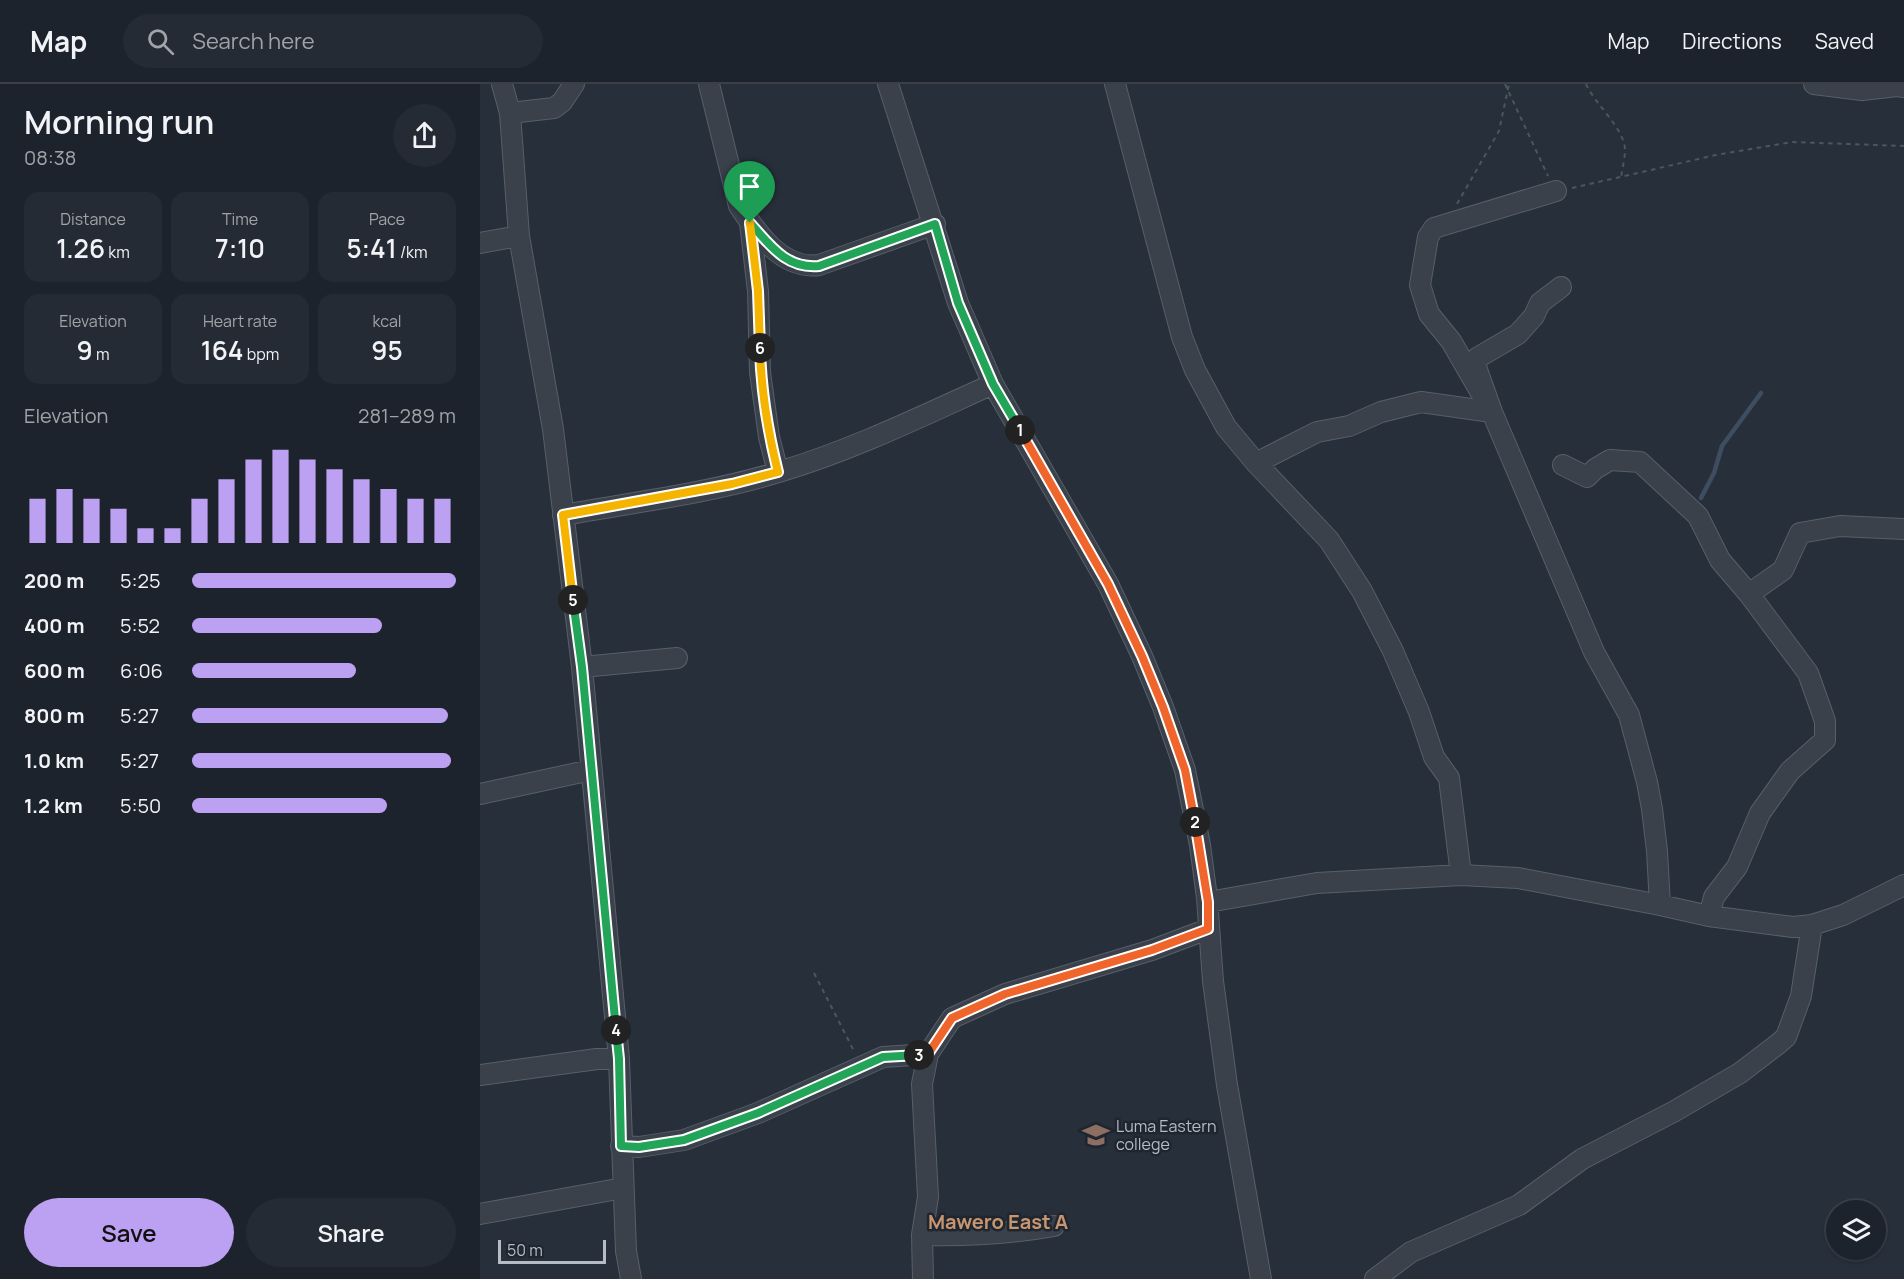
<!DOCTYPE html>
<html lang="en">
<head>
<meta charset="utf-8">
<style>
  :root { --surface:#1d232c; --page:#252b34; --text:#f1f3f6; --muted:#a0a4a9; --line:#3b4048; --accent:#bca0f2 }
  body { margin:0; font-family:Manrope,sans-serif; background:var(--page); color:var(--text); height:100vh; display:flex; flex-direction:column; font-size:22px; white-space:nowrap }
  * { box-sizing:border-box; margin:0 }
  p { font-size:20px; color:var(--muted) }
  .icon { flex:none; width:33px; height:33px; fill:none; stroke:currentColor; stroke-width:2; stroke-linecap:round; stroke-linejoin:round }
  .map { position:relative; flex:1; overflow:hidden }
  .sheet { display:flex; flex-direction:column; background:var(--surface); width:480px }
  .sheet>* { flex:none }
  .fabs { position:absolute; left:1346px; top:1116px; display:grid; gap:12px }
  .fabs a { display:grid; place-items:center; width:60px; height:60px; border-radius:50%; background:var(--surface); box-shadow:0 2px 4px #0004,0 0 0 2px var(--line); font-size:30px }
  .scale { position:absolute; left:18px; bottom:15px; width:108px; box-sizing:border-box; padding-left:6px; border:3px solid #b6bcc6; border-top:0; font-size:16px; line-height:21px; white-space:nowrap; color:#b6bcc6; -webkit-text-stroke:4px #1f2630; paint-order:stroke }
  .pin { position:absolute; display:grid; place-items:center; width:51px; height:51px; color:#fff; margin:-62px -26px; border-radius:50% 50% 50% 0; rotate:-45deg; box-shadow:0 0 6px #0007 }
  .pin .icon { rotate:45deg }
  .km { position:absolute; width:30px; height:30px; margin:-15px; border-radius:50%; background:#222; color:#fff; font-size:16px; line-height:30px; text-align:center }
  .round { display:grid; place-items:center; flex:none; width:63px; height:63px; border-radius:32px; background:var(--page) }
  .head { display:flex; align-items:center; justify-content:space-between; height:102px; padding:0 24px }
  h1 { font-size:33px; font-weight:600; line-height:45px }
  .figures { display:grid; grid-template-columns:repeat(3,1fr); gap:9px; height:102px; padding:6px 24px }
  .figures div { display:grid; align-content:center; border-radius:15px; background:var(--page); text-align:center }
  .figures b { font-size:26px; font-weight:600 }
  .figures small { font-size:16px; font-weight:400 }
  .figures p { font-size:16px }
  .chart { height:168px; padding:12px 24px }
  .chart p { display:flex; justify-content:space-between }
  .chart svg { width:100%; height:108px; margin-top:6px; stroke:var(--accent); stroke-width:6 }
  .primary-button { display:flex; gap:12px; margin-top:auto; padding:12px 24px }
  .primary-button a { flex:1; height:69px; border-radius:36px; background:var(--accent); color:#111; font-size:24px; font-weight:600; line-height:69px; text-align:center }
  .primary-button a+a { background:var(--page); color:var(--text) }
  ul { padding:0 24px; list-style:none; font-size:20px }
  li { display:grid; grid-template-columns:96px 72px 1fr; align-items:center; height:45px }
  li i { height:15px; border-radius:8px; background:var(--accent) }
  header { display:flex; align-items:center; gap:36px; box-sizing:border-box; height:84px; padding:0 30px; background:var(--surface); border-bottom:2px solid var(--line) }
  header strong { font-size:28px }
  nav { display:flex; gap:33px; margin-inline-start:auto; font-size:21px }
  .search { width:420px; height:54px; background:var(--page); display:flex; align-items:center; gap:15px; box-sizing:border-box; padding:0 21px; border-radius:33px; color:var(--muted); font-size:22px }
  main { display:flex; flex:1; min-height:0 }
  .map>svg:first-child { display:block }
  .lines { fill:none; stroke-linecap:round; stroke-linejoin:round }
  .stream { stroke:#3f4d61; stroke-width:4.5 }
  .minor-casing { stroke:#585f69; stroke-width:22 }
  .path { stroke:#49585b; stroke-width:2; stroke-dasharray:4.5 4.5; stroke-linecap:butt }
  .minor { stroke:#3a414b; stroke-width:20 }
  .split-1-casing { stroke:#fff; stroke-width:12 }
  .split-2-casing { stroke:#fff; stroke-width:12 }
  .split-3-casing { stroke:#fff; stroke-width:12 }
  .split-4-casing { stroke:#fff; stroke-width:12 }
  .split-5-casing { stroke:#fff; stroke-width:12 }
  .split-6-casing { stroke:#fff; stroke-width:12 }
  .split-7-casing { stroke:#fff; stroke-width:12 }
  .split-1 { stroke:#22a559; stroke-width:8 }
  .split-2 { stroke:#f0652b; stroke-width:8 }
  .split-3 { stroke:#f0652b; stroke-width:8 }
  .split-4 { stroke:#22a559; stroke-width:8 }
  .split-5 { stroke:#22a559; stroke-width:8 }
  .split-6 { stroke:#f5b400; stroke-width:8 }
  .split-7 { stroke:#f5b400; stroke-width:8 }
  .labels { text-anchor:middle; stroke-width:5; stroke-linejoin:round; paint-order:stroke }
  .poi-label { font-size:16px; fill:#b6bcc6; stroke:#1f2630; text-anchor:start }
  .quarter-label { font-size:20px; font-weight:bold; fill:#c79670; stroke:#1f2630 }
</style>
</head>
<body>
<header>
<strong>Map</strong>
<div class="search"><svg class="icon" aria-label="search" viewBox="0 0 24 24"><circle cx="10" cy="10" r="6"/><path d="M15 15l6 6"/></svg>Search here</div>
<nav><a>Map</a><a>Directions</a><a>Saved</a></nav>
</header>
<main>
<section class="sheet">
<div class="head"><div><h1>Morning run</h1><p>08:38</p></div><a class="round"><svg class="icon" aria-label="share" viewBox="0 0 24 24"><path d="M12 15V3M7 8l5-5 5 5M5 13v7h14v-7"/></svg></a></div>
<div class="figures">
<div><p>Distance</p><b>1.26<small> km</small></b></div>
<div><p>Time</p><b>7:10</b></div>
<div><p>Pace</p><b>5:41<small> /km</small></b></div>
</div>
<div class="figures">
<div><p>Elevation</p><b>9<small> m</small></b></div>
<div><p>Heart rate</p><b>164<small> bpm</small></b></div>
<div><p>kcal</p><b>95</b></div>
</div>
<div class="chart"><p><span>Elevation</span>281–289 m</p>
<svg viewBox="0 0 160 44" preserveAspectRatio="none"><path d="M5 44V26M15 44V22M25 44V26M35 44V30M45 44V38M55 44V38M65 44V26M75 44V18M85 44V10M95 44V6M105 44V10M115 44V14M125 44V18M135 44V22M145 44V26M155 44V26"/></svg>
</div>
<ul>
<li><b>200 m</b>5:25<i style="width:100%"></i></li>
<li><b>400 m</b>5:52<i style="width:72%"></i></li>
<li><b>600 m</b>6:06<i style="width:62%"></i></li>
<li><b>800 m</b>5:27<i style="width:97%"></i></li>
<li><b>1.0 km</b>5:27<i style="width:98%"></i></li>
<li><b>1.2 km</b>5:50<i style="width:74%"></i></li>
</ul>
<div class="primary-button"><a>Save</a><a>Share</a></div>
</section>
<div class="map">
<svg width="1424" height="1195" viewBox="0 0 1424 1195">
  <rect width="100%" height="100%" fill="#272f3b"/>
  <g class="lines">
    <path class="stream" d="M 1221,414 L 1234,389 L 1242,362 L 1281,309"/>
    <defs>
      <path id="minor" d="M 22,0 L 30,29 L 39,152 L 73,345 L 102,583 L 139,975 L 146,1167 L 151,1195
        M 229,0 L 259,122 C 277,149 302,186 339,181 L 455,140
        M 408,0 L 478,219 L 513,300 L 628,500 L 662,572 L 683,623 L 705,686 L 720,761 L 727,814 L 733,897 L 747,1001 L 781,1195
        M 635,0 L 702,253 L 715,286 L 746,343 L 776,379 L 849,456 L 882,507 L 913,567 L 939,628 L 954,673 L 969,694 L 981,791
        M 1334,0 L 1382,6 L 1417,2 L 1424,3
        M 30,29 L 74,24 L 82,18 L 94,0
        M 1076,107 L 954,144 L 948,153 L 940,201 L 949,230 L 971,257 L 1012,328 L 1114,568 L 1149,631 L 1167,698 L 1172,725 L 1177,767 L 1180,821
        M 270,139 L 278,207 L 280,288 L 289,353 L 298,388
        M 0,159 L 39,152
        M 776,379 L 837,348 L 869,342 L 901,328 L 941,318 L 1012,328 L 996,283 L 997,274 L 1038,250 L 1054,232 L 1060,219 L 1081,203
        M 1083,381 L 1107,393 L 1115,385 L 1130,376 L 1160,378 L 1218,432 L 1240,476 L 1269,510
        M 83,431 C 156,418 231,409 302,387 C 375,365 444,331 513,300
        M 102,583 L 197,574
        M 0,710 L 111,686
        M 728,818 L 837,799 L 981,791 L 1038,794 L 1180,821 L 1229,832 L 1313,843 L 1332,841 L 1363,831 L 1424,801
        M 1229,832 L 1234,813 L 1257,783 L 1280,729 L 1310,687 L 1345,656 L 1345,637 L 1328,589 L 1269,510 L 1303,486 L 1320,449 L 1360,442 L 1424,445
        M 0,991 L 117,975 L 139,975
        M 141,1062 L 159,1063 L 204,1056 L 278,1029 L 403,973 L 448,970
        M 0,1130 L 143,1104
        M 442,1151 C 487,1152 530,1150 574,1142
        M 443,1195 L 442,1151 L 448,1113 L 442,1000 L 448,970 L 472,934 L 525,910 L 672,866 L 728,845
        M 895,1195 L 931,1168 L 1039,1121 L 1102,1075 L 1193,1028 L 1260,989 L 1298,960 L 1306,953 L 1321,912 L 1332,841"/>
    </defs>
    <use href="#minor" class="minor-casing"/>
    <path class="path" d="M 1025,0 L 1068,92
      M 1106,0 C 1114,19 1145,45 1145,66 C 1145,75 1142,85 1141,94
      M 1092,104 L 1236,71 L 1312,58 L 1424,62
      M 977,120 L 1019,47 L 1029,0
      M 334,889 L 375,969"/>
    <use href="#minor" class="minor"/>
  </g>
  <g class="lines">
    <defs>
      <path id="split-1" d="M 270,139 C 290,161 306,185 339,182 L 455,140 L 478,219 L 513,300 L 540,346"/>
      <path id="split-2" d="M 540,346 L 628,500 L 662,572 L 683,623 L 705,686 L 715,738"/>
      <path id="split-3" d="M 439,971 L 448,970 L 472,934 L 525,910 L 672,866 L 728,845 L 728,818 L 715,738"/>
      <path id="split-4" d="M 136,946 L 139,975 L 141,1062 L 159,1063 L 204,1056 L 278,1029 L 403,973 L 439,971"/>
      <path id="split-5" d="M 93,516 L 102,583 L 136,946"/>
      <path id="split-6" d="M 93,516 L 83,431 L 252,400 L 298,388 C 288,348 281,307 280,264"/>
      <path id="split-7" d="M 270,139 L 278,207 L 280,264"/>
    </defs>
    <use href="#split-1" class="split-1-casing"/>
    <use href="#split-2" class="split-2-casing"/>
    <use href="#split-3" class="split-3-casing"/>
    <use href="#split-4" class="split-4-casing"/>
    <use href="#split-5" class="split-5-casing"/>
    <use href="#split-6" class="split-6-casing"/>
    <use href="#split-7" class="split-7-casing"/>
    <use href="#split-1" class="split-1"/>
    <use href="#split-2" class="split-2"/>
    <use href="#split-3" class="split-3"/>
    <use href="#split-4" class="split-4"/>
    <use href="#split-5" class="split-5"/>
    <use href="#split-6" class="split-6"/>
    <use href="#split-7" class="split-7"/>
  </g>
  <defs>
    <symbol id="school-bare" viewBox="-9 -9 18 18"><path d="M0-5L7-2L0 1L-7-2ZM-4 1L0 2.5L4 1V4Q0 6-4 4Z" fill="#8d6e63" stroke="#1f2630" stroke-width="2.5" paint-order="stroke"/></symbol>
  </defs>
  <g fill-rule="evenodd">
    <use href="#school-bare" x="597" y="1032" width="38" height="38"/>
  </g>
  <g class="labels">
    <g class="poi-label">
      <text x="636" y="1048">Luma Eastern<tspan x="636" dy="18">college</tspan></text>
    </g>
    <g class="quarter-label">
      <text x="518" y="1145">Mawero East A</text>
    </g>
  </g>
</svg>
<div class="fabs">
<a><svg class="icon" aria-label="layers" viewBox="0 0 24 24"><path d="M12 4l9 5-9 5-9-5zM3 14l9 5 9-5"/></svg></a>
</div>
<div class="scale">50 m</div>
<div class="pin" style="left:270px;top:139px;background:#1e9e55"><svg class="icon" aria-label="arrive" viewBox="0 0 24 24"><path d="M6 21V4h12l-3 4 3 4H6"/></svg></div>
<b class="km" style="left:540px;top:346px">1</b>
<b class="km" style="left:715px;top:738px">2</b>
<b class="km" style="left:439px;top:971px">3</b>
<b class="km" style="left:136px;top:946px">4</b>
<b class="km" style="left:93px;top:516px">5</b>
<b class="km" style="left:280px;top:264px">6</b>
</div>
</main>
</body>
</html>
